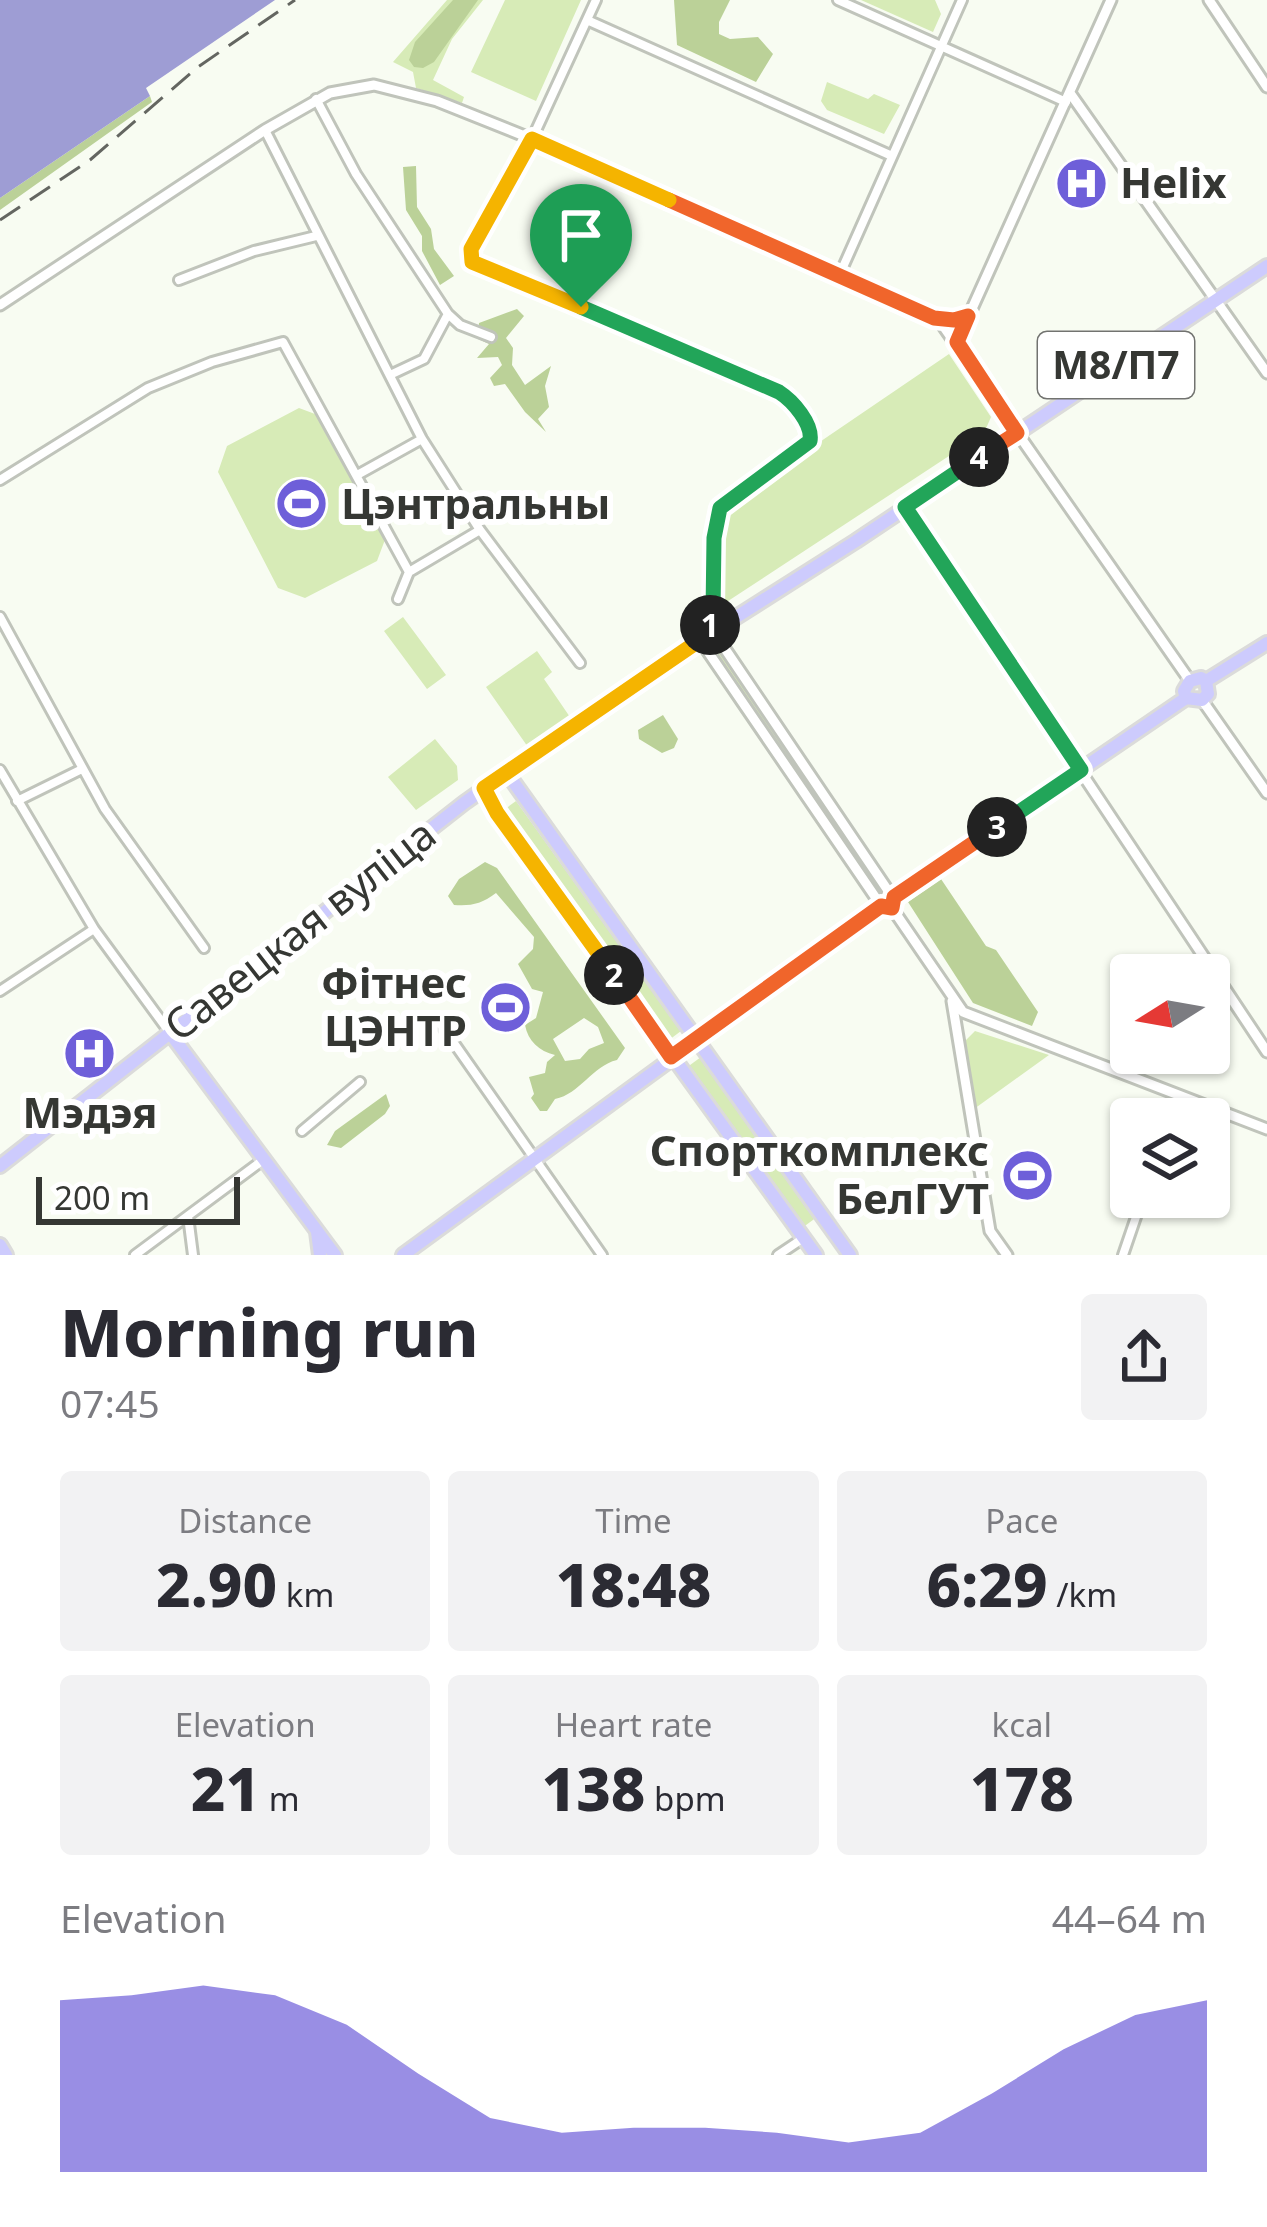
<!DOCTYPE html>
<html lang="en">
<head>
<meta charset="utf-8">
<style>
  :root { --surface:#fff; --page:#f2f2f3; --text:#2b2b33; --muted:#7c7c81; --accent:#6e5fd9 }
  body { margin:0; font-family:"Noto Sans",sans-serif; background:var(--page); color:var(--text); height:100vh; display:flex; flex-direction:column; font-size:45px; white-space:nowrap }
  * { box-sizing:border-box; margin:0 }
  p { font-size:39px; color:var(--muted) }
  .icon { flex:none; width:66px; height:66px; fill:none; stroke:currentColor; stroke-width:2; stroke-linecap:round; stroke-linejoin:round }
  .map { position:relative; height:1255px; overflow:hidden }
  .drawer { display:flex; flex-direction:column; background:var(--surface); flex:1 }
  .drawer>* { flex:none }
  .needle { width:78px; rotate:259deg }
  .fabs { position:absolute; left:1110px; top:954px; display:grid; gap:24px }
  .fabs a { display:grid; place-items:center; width:120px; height:120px; border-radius:12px; background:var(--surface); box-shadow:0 3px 9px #0004; font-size:60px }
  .scale { position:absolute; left:36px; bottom:30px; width:204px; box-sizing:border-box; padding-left:12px; border:6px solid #353733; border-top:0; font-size:33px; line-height:42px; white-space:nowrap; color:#353733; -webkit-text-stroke:9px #fff; paint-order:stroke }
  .pin { position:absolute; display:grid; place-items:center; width:102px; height:102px; color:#fff; margin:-123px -51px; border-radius:50% 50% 50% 0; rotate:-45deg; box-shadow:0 0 12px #0007 }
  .pin .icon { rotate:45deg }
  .km { position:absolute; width:60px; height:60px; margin:-30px; border-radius:50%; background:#222; color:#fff; font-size:33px; line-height:60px; text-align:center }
  .round { display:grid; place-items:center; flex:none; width:126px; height:126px; border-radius:12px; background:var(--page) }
  .head { display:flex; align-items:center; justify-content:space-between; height:204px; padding:0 60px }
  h1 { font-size:66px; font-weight:800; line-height:90px }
  .stats { display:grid; grid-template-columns:repeat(3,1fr); gap:18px; height:204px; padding:12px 60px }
  .stats div { display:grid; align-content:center; border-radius:12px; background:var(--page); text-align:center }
  .stats b { font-size:60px; font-weight:800 }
  .stats small { font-size:33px; font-weight:400 }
  .stats p { font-size:33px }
  .chart { height:336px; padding:24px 60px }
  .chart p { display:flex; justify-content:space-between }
  .chart svg { width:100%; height:216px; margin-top:12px; fill:var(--accent); opacity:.7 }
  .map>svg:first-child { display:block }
  .green { fill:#d7ebb7 }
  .forest { fill:#bbd198; fill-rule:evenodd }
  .water { fill:#9e9dd4 }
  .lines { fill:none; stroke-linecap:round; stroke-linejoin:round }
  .minor-casing { stroke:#c0c4bb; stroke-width:14 }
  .tertiary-casing { stroke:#c0c4bb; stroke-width:15 }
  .primary-casing { stroke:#dbdbda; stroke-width:18 }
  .minor { stroke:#fff; stroke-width:8 }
  .tertiary { stroke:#fff; stroke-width:9 }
  .primary { stroke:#cdcbfd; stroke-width:12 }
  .rail { stroke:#646661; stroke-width:3; stroke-dasharray:24 12; stroke-linecap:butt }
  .split-1-casing { stroke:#fff; stroke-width:24 }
  .split-2-casing { stroke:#fff; stroke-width:24 }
  .split-3-casing { stroke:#fff; stroke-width:24 }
  .split-4-casing { stroke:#fff; stroke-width:24 }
  .split-5-casing { stroke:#fff; stroke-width:24 }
  .split-6-casing { stroke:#fff; stroke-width:24 }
  .split-1 { stroke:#22a559; stroke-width:15 }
  .split-2 { stroke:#f5b400; stroke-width:15 }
  .split-3 { stroke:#f0652b; stroke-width:15 }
  .split-4 { stroke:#22a559; stroke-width:15 }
  .split-5 { stroke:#f0652b; stroke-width:15 }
  .split-6 { stroke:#f5b400; stroke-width:15 }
  .labels { text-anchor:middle; stroke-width:12; stroke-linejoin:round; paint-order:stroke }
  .shield { fill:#fff; stroke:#727370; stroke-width:3 }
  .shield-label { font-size:39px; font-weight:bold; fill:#353733 }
  .poi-label { font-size:42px; font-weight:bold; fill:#353733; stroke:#fff; text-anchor:start }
  .street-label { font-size:42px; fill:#353733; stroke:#fff }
</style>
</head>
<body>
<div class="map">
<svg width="1267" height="1255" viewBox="0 0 1267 1255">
  <rect width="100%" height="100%" fill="#f8fcf2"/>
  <path class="green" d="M 447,0 L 483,0 L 452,39 L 433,80 L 464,97 L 462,103 L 416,88 L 413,72 L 393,62 Z
    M 505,0 L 581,0 L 536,101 L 471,72 Z
    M 861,0 L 935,0 L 941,14 L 933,32 Z
    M 827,82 L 868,99 L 874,94 L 900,105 L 884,134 L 827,110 L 821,101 Z
    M 949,354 L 991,417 L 984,433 L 725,603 L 717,605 L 724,507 Z
    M 299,408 L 323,417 L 386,537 L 377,561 L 305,598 L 278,588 L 218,472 L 227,446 Z
    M 403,617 L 446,675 L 427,689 L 384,631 Z
    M 537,651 L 552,672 L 544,679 L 572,720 L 530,750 L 486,687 Z
    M 720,652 L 882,885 L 876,889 L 715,656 Z
    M 435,739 L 457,766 L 458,780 L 416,810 L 388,777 Z
    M 516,801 L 681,1031 L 665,1043 L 501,812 Z
    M 975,1031 L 1049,1055 L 974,1109 L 964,1042 Z
    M 701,1057 L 817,1217 L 802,1228 L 686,1068 Z"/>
  <path class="forest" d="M 453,0 L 478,0 L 434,62 L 423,68 L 414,67 L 409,60 L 415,42 Z
    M 674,0 L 730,0 L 719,22 L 719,34 L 730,39 L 758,37 L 773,54 L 756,82 L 677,45 Z
    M 150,96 L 152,102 L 0,210 L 0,198 Z
    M 416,166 L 417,207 L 431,229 L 434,249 L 454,276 L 440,285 L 422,251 L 422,236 L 406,210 L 403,167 Z
    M 517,309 L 524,316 L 506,338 L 513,348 L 512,365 L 525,385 L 551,366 L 545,386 L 549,407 L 538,419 L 546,432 L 525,412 L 505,384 L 494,386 L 490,378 L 502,365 L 498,357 L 477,358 L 489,344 L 478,339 L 479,323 Z
    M 663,715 L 678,739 L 674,748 L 662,753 L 639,739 L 638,730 Z
    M 485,862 L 497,868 L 625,1048 L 617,1060 C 592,1066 580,1094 555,1099 L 547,1111 L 540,1111 L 531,1098 L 534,1094 L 529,1077 L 545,1073 L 547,1062 L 555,1055 C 539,1051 528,1041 525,1025 L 536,1018 L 543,992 L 532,989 L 518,964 L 533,949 L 534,937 L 496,893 C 481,904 472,906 454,905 L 448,896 L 459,879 ZM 584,1018 L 598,1027 L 604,1043 L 589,1049 L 580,1059 L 565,1061 L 553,1039 Z
    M 941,879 L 986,946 L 996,950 L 1038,1012 L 1032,1026 L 973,1003 L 908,902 Z
    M 386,1094 L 390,1106 L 385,1114 L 341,1148 L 327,1145 L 335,1131 Z"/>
  <path class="water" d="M 0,0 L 275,0 L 146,88 L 150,96 L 0,198 Z"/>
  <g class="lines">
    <defs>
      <path id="minor" d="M 596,0 L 532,139 L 471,249 L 472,262 L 779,392 C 793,401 813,424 810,441 L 720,509 L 714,538 L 713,629
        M 838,0 L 1066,102
        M 587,20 L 892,156
        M 316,99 L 356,174 L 448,314 L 460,325 L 491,337
        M 265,130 L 422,439 L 480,530 L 580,663
        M 839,276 L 962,0
        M 179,280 L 254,251 L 316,236
        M 390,375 L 424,359 L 448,314
        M 359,474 L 422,439
        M 0,480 L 148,388 L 212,362 L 283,342 L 409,572
        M 409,572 L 480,530
        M 398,599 L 409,572
        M 0,617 L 105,809 L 204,948
        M 0,770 L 94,929 L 170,1033
        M 17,801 L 80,770
        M 0,991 L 94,929
        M 442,1026 L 602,1255
        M 302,1131 L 360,1082
        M 188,1216 L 193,1255
        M 135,1255 L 263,1160
        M 778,1255 L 802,1239
        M 1123,1255 L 1136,1217"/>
      <path id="tertiary" d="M 1209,0 L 1267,87
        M 1070,93 L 1267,373
        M 0,305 L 265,130 L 330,93 L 374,85 L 437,101 L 532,139 L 941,323 L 1190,681
        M 957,342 L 1111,0
        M 905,507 L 1267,1052
        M 713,631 L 891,895
        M 700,640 L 880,904
        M 1202,700 L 1267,793
        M 892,908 L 963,1012 L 1267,1129
        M 952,1001 L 990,1231 L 1007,1255"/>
      <path id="primary" d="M 1206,681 L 1267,643
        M 1186,698 L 1202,700 L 1208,694 L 1206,681
        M 1186,698 L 1184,691 L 1190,681 L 1201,678 L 1206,681
        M 507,773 L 850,1255
        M 484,788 L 497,813 L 816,1255
        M 894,897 L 1186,698
        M 170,1033 L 335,1255
        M 0,1166 L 464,803 L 642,677 L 856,541 L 1267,266
        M 317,1232 L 320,1255
        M 0,1245 L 6,1255
        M 403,1255 L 881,906"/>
    </defs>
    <use href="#minor" class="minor-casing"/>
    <use href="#tertiary" class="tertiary-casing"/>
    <use href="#primary" class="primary-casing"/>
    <use href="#minor" class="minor"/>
    <use href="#tertiary" class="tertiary"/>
    <use href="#primary" class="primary"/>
    <path class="rail" d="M 0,220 L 90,160 L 198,67 L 295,0"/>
  </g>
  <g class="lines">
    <defs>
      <path id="split-1" d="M 581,307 L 779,392 C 793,401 813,424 810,441 L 720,508 L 714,538 L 713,613 L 710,625"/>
      <path id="split-2" d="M 614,975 L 497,813 L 484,788 L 700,640 L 710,625"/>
      <path id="split-3" d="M 614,975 L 671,1057 L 881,906 L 892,908 L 894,897 L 997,827"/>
      <path id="split-4" d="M 979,457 L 905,507 L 1081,770 L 997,827"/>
      <path id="split-5" d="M 669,200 L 934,318 L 954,320 L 968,316 L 957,342 L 1017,433 L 979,457"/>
      <path id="split-6" d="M 581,307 L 472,262 L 471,249 L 532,139 L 669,200"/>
    </defs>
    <use href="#split-1" class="split-1-casing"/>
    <use href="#split-2" class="split-2-casing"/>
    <use href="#split-3" class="split-3-casing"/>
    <use href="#split-4" class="split-4-casing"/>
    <use href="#split-5" class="split-5-casing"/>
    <use href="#split-6" class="split-6-casing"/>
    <use href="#split-1" class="split-1"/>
    <use href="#split-2" class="split-2"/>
    <use href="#split-3" class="split-3"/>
    <use href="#split-4" class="split-4"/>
    <use href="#split-5" class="split-5"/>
    <use href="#split-6" class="split-6"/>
  </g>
  <defs>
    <symbol id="hospital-disc" viewBox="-11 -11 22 22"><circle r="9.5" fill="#6e5fd9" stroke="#fff"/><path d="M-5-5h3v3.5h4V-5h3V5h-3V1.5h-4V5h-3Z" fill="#fff"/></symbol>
    <symbol id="stadium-disc" viewBox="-11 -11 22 22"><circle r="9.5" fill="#6e5fd9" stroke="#fff"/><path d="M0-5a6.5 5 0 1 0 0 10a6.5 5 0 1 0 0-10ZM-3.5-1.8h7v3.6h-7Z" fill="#fff"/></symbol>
  </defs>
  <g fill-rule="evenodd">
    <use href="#hospital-disc" x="1052" y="154" width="59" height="59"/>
    <use href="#stadium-disc" x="272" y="474" width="59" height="59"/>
    <use href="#stadium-disc" x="476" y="978" width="59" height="59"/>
    <use href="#hospital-disc" x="60" y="1024" width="59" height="59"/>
    <use href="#stadium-disc" x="998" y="1146" width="59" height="59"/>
  </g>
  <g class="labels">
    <rect class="shield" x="1038" y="332" width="156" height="66" rx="9"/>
    <g class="shield-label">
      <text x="1116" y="379">М8/П7</text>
    </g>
    <g class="poi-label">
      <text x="1120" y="198">Helix</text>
      <text x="341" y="519">Цэнтральны</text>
      <text x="467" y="998" text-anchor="end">Фітнес<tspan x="467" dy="48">ЦЭНТР</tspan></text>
      <text x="90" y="1128" text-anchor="middle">Мэдэя</text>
      <text x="989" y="1166" text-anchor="end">Спорткомплекс<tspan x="989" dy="48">БелГУТ</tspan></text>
    </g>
    <g class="street-label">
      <text transform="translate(300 930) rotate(-38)" y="15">Савецкая вуліца</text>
    </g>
  </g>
</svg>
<div class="fabs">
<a><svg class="needle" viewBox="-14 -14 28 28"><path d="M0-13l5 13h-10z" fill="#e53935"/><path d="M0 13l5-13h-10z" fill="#7c7c81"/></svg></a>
<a><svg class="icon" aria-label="layers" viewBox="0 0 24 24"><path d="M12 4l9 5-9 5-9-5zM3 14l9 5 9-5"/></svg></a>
</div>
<div class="scale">200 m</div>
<div class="pin" style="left:581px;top:307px;background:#1e9e55"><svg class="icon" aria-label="arrive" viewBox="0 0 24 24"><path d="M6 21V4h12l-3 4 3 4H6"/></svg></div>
<b class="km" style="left:710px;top:625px">1</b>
<b class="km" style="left:614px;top:975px">2</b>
<b class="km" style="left:997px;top:827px">3</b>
<b class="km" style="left:979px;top:457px">4</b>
</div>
<section class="drawer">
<div class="head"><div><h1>Morning run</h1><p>07:45</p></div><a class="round"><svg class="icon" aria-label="share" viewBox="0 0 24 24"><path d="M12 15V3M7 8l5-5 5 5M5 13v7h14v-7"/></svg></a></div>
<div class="stats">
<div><p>Distance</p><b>2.90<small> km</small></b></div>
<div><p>Time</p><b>18:48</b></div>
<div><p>Pace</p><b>6:29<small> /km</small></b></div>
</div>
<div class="stats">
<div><p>Elevation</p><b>21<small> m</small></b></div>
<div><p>Heart rate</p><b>138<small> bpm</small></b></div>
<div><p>kcal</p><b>178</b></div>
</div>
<div class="chart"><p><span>Elevation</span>44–64 m</p>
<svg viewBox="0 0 160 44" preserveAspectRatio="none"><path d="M0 44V9L10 8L20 6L30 8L40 14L50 24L60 33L70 36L80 35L90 35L100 36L110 38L120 36L130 28L140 19L150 12L160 9V44z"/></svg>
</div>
</section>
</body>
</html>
